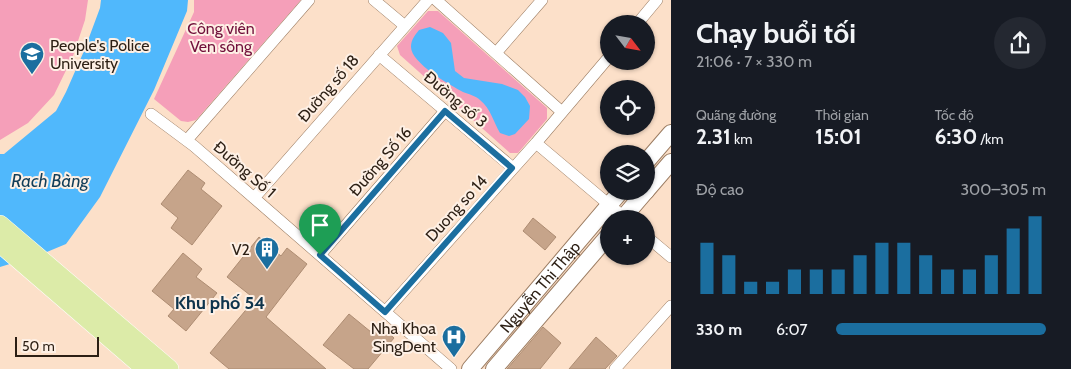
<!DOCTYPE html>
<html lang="vi">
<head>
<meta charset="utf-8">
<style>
  :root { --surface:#171b24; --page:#242831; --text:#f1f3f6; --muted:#9ea1a6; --accent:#1b6e9f }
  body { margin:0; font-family:Cabin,sans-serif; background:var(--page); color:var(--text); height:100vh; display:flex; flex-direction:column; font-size:19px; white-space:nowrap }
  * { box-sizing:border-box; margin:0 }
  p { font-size:16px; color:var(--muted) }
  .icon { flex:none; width:28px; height:28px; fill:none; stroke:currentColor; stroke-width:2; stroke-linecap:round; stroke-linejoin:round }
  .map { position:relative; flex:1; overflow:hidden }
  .details { display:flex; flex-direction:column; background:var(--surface); width:400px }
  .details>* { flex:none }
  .needle { width:32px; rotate:121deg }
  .tools { position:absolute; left:600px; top:15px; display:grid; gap:10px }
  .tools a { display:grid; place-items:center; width:55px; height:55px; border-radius:50%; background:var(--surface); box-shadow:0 1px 4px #0004; font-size:25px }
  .scale { position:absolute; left:15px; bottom:12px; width:84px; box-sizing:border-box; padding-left:5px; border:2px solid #2c1f14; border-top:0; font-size:14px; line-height:18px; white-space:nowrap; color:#2c1f14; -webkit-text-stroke:4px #fef0e5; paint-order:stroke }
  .pin { position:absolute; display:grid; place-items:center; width:42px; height:42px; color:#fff; margin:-51px -21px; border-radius:50% 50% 50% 0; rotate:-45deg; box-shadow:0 0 5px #0007 }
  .pin .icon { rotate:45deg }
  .round { display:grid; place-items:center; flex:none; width:52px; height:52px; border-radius:26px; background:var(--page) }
  .summary { display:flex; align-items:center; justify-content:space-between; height:85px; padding:0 25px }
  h1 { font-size:28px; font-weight:700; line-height:38px }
  .metrics { display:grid; grid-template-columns:repeat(3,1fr); gap:8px; height:85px; padding:5px 25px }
  .metrics div { display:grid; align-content:center }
  .metrics b { font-size:21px; font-weight:700 }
  .metrics small { font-size:14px; font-weight:400 }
  .metrics p { font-size:14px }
  .chart { height:140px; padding:10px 25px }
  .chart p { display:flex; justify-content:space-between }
  .chart svg { width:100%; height:90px; margin-top:5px; stroke:var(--accent); stroke-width:6 }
  ul { padding:0 25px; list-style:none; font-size:16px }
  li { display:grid; grid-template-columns:80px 60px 1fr; align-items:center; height:38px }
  li i { height:12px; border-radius:6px; background:var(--accent) }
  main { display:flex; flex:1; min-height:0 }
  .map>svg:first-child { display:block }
  .green { fill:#f59fb9 }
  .water { fill:#50b8fc }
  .building { fill:#c6a48a; stroke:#ad8c72 }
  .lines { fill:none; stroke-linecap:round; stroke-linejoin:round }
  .street-casing { stroke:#9b7c62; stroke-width:12 }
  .secondary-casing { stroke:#9b7c62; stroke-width:18 }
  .primary-casing { stroke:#fff; stroke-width:20 }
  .street { stroke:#fff; stroke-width:11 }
  .secondary { stroke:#fff; stroke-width:16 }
  .primary { stroke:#dceba8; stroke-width:19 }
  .route-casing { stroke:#fff; stroke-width:10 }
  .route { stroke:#1b6e9f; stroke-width:6 }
  .labels { text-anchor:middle; stroke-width:4; stroke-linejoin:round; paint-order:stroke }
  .park-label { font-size:16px; fill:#71103b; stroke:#fef0e5 }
  .poi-label { font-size:16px; fill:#2c1f14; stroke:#fef0e5; text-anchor:end }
  .street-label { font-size:16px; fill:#2c1f14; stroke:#fef0e5 }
  .water-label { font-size:18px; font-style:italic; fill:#133e59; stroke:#fef0e5 }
  .neighbourhood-label { font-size:18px; font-weight:bold; fill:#0e344c; stroke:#fef0e5 }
</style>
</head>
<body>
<main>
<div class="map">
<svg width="671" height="369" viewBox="0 0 671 369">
  <rect width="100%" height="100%" fill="#fce0c9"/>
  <path class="green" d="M 0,0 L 88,0 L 85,20 L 73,56 L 54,95 L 28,123 L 0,140 Z
    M 194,0 L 301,0 L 196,120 L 188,122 L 181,121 L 154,99 L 194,12 Z
    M 428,11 L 438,11 L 547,108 L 547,119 L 518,153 L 510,153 L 400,55 L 397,46 Z"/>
  <path class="water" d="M 101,0 L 188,0 L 187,11 L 154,90 L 100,197 L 66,244 L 42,254 L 0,267 L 0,154 L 4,154 L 56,111 L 66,92 L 84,51 L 100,8 Z
    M 430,27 L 443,33 L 451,43 L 455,71 L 464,78 L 502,84 L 518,90 L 525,97 L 530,106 L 529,119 L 515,134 L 509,136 L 500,133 C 493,121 491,109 480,100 C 476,96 468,94 463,92 C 450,85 411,63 411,47 C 411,40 415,35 419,30 Z"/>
  <path class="building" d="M 188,170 L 205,183 L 201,189 L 222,206 L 192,245 L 171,228 L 178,218 L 161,204 Z
    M 533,218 L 556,237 L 545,250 L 523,231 Z
    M 259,237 L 281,256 L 287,248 L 307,264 L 266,317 L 326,369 L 229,369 L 210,353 L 255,299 L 227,277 Z
    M 183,253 L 202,269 L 196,277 L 217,293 L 186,331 L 168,316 L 174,309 L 152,291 Z
    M 349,314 L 371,332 L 378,324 L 394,338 L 368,369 L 354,369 L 323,345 Z
    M 543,327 L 561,343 L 540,369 L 507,369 Z
    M 596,337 L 617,356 L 605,369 L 569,369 Z"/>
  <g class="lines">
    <defs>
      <path id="street" d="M 374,0 L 405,26
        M 436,0 L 562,112
        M 637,24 L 657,0
        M 496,53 L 542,0
        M 379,55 L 513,168
        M 151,114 L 194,146 L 451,369
        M 187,140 L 309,0
        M 536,143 L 626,219
        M 254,198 L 428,0
        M 646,236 L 671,257
        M 320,255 L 445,111
        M 385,312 L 536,143 L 609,57
        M 615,369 L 671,306"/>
      <g id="secondary">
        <path d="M 646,162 L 671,133"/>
        <path d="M 646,191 L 671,162"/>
        <path d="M 622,219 L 646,191"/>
        <path id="s1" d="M 470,369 L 621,191"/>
        <path d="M 494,369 L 609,235"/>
      </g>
      <path id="primary" d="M 0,225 L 169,369
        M 0,243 L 146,369"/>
    </defs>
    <use href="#street" class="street-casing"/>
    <use href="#secondary" class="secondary-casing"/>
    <use href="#primary" class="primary-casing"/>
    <use href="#street" class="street"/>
    <use href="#secondary" class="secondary"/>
    <use href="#primary" class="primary"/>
  </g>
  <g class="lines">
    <defs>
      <path id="route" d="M 445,111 L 512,168 L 385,312 L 320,255 Z"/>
    </defs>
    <use href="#route" class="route-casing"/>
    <use href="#route" class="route"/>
  </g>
  <defs>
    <symbol id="university-pin" viewBox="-11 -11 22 30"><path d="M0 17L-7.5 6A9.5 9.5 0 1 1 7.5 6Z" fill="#1b6e9f" stroke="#fef0e5"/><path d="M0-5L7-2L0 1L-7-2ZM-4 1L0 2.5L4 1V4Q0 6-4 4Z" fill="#fff"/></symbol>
    <symbol id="building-pin" viewBox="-11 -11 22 30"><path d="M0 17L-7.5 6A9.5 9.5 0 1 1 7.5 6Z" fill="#1b6e9f" stroke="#fef0e5"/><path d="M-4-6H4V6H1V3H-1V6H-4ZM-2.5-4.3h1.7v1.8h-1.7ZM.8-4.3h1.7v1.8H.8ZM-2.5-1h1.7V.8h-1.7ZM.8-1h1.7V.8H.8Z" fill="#fff"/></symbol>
    <symbol id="hospital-pin" viewBox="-11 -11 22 30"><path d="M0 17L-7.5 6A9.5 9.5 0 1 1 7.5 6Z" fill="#1b6e9f" stroke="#fef0e5"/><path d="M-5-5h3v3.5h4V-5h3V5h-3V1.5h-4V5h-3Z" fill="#fff"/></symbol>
  </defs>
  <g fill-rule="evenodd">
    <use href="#university-pin" x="18" y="40" width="28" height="38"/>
    <use href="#building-pin" x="253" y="235" width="28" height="38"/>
    <use href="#hospital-pin" x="440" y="323" width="28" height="38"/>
  </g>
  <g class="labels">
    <g class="park-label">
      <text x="221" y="34">Công viên<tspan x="221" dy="18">Ven sông</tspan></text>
    </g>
    <g class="poi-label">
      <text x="50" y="51" text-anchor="start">People's Police<tspan x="50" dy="18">University</tspan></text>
      <text x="250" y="255">V2</text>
      <text x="436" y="334">Nha Khoa<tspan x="436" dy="18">SingDent</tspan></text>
    </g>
    <g class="street-label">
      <text transform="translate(328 88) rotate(-49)" y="6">Đường số 18</text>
      <text transform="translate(456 99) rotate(40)" y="6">Đường số 3</text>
      <text transform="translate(380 161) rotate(-49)" y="6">Đường Số 16</text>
      <text transform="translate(245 169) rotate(41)" y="6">Đường Số 1</text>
      <text transform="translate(456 208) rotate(-48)" y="6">Duong so 14</text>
      <text dy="6" stroke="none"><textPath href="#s1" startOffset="108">Nguyễn Thị Thập</textPath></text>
    </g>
    <g class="water-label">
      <text x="50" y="187">Rạch Bàng</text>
    </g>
    <g class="neighbourhood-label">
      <text x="220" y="309">Khu phố 54</text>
    </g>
  </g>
</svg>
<div class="tools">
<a><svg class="needle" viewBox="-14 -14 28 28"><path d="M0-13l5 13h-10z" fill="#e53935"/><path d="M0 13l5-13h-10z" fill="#9ea1a6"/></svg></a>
<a><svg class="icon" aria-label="locate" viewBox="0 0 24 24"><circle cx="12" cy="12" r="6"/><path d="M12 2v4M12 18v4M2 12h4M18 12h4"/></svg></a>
<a><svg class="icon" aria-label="layers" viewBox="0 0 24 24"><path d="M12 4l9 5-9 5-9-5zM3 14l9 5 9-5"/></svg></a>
<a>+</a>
</div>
<div class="scale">50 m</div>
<div class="pin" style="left:320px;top:255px;background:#1e9e55"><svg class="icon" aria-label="arrive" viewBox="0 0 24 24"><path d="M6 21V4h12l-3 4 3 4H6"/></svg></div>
</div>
<section class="details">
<div class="summary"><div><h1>Chạy buổi tối</h1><p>21:06 · 7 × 330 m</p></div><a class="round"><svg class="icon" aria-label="share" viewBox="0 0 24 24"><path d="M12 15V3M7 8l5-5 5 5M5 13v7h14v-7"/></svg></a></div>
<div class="metrics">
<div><p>Quãng đường</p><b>2.31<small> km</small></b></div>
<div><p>Thời gian</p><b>15:01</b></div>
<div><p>Tốc độ</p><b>6:30<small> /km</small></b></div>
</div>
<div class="chart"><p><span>Độ cao</span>300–305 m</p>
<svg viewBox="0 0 160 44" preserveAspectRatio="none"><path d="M5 44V19M15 44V25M25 44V38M35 44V38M45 44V32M55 44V32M65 44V32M75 44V25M85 44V19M95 44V19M105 44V25M115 44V32M125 44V32M135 44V25M145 44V12M155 44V6"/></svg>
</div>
<ul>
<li><b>330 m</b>6:07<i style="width:100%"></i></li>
</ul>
</section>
</main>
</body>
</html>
